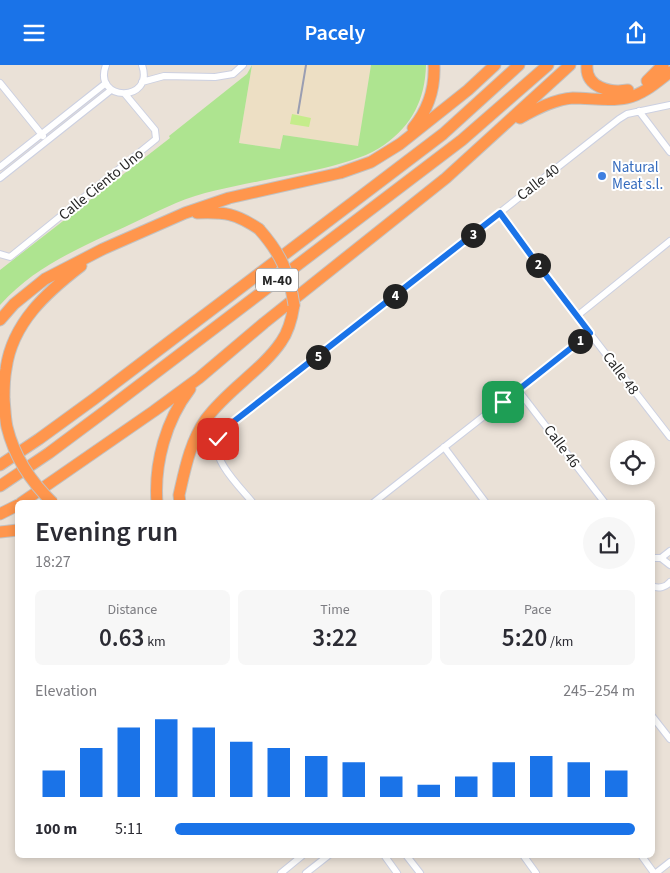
<!DOCTYPE html>
<html lang="en">
<head>
<meta charset="utf-8">
<style>
  :root { --surface:#fff; --page:#f7f7f7; --text:#2b2b33; --muted:#7c7c81; --accent:#1a73e8 }
  body { margin:0; font-family:"Source Sans 3",sans-serif; background:var(--page); color:var(--text); height:100vh; display:flex; flex-direction:column; font-size:19px; white-space:nowrap }
  * { box-sizing:border-box; margin:0 }
  p { font-size:16px; color:var(--muted) }
  .icon { flex:none; width:28px; height:28px; fill:none; stroke:currentColor; stroke-width:2; stroke-linecap:round; stroke-linejoin:round }
  .map { position:relative; flex:1; overflow:hidden }
  .drawer { position:absolute; left:15px; top:435px; width:640px; height:358px; display:flex; flex-direction:column; background:var(--surface); border-radius:8px; box-shadow:0 2px 8px #0003 }
  .drawer>* { flex:none }
  .buttons { position:absolute; left:610px; top:375px; display:grid; gap:10px }
  .buttons a { display:grid; place-items:center; width:45px; height:45px; border-radius:50%; background:var(--surface); box-shadow:0 2px 8px #0003; font-size:25px }
  .pin { position:absolute; display:grid; place-items:center; width:42px; height:42px; color:#fff; margin:-21px; border-radius:10px; box-shadow:0 2px 8px #0006 }
  .km { position:absolute; width:25px; height:25px; margin:-12px; border-radius:50%; background:#222; color:#fff; font-size:14px; line-height:25px; text-align:center }
  .round { display:grid; place-items:center; flex:none; width:52px; height:52px; border-radius:26px; background:var(--page) }
  .overview { display:flex; align-items:center; justify-content:space-between; height:85px; padding:0 20px }
  h1 { font-size:28px; font-weight:600; line-height:38px }
  .metrics { display:grid; grid-template-columns:repeat(3,1fr); gap:8px; height:85px; padding:5px 20px }
  .metrics div { display:grid; align-content:center; border-radius:8px; background:var(--page); text-align:center }
  .metrics b { font-size:25px; font-weight:600 }
  .metrics small { font-size:14px; font-weight:400 }
  .metrics p { font-size:14px }
  .chart { height:140px; padding:10px 20px }
  .chart p { display:flex; justify-content:space-between }
  .chart svg { width:100%; height:90px; margin-top:5px; stroke:var(--accent); stroke-width:6 }
  ul { padding:0 20px; list-style:none; font-size:16px }
  li { display:grid; grid-template-columns:80px 60px 1fr; align-items:center; height:38px }
  li i { height:12px; border-radius:6px; background:var(--accent) }
  header { display:flex; justify-content:space-between; align-items:center; height:65px; padding:0 20px; background:var(--accent); color:#fff; font-size:22px; font-weight:600 }
  .map>svg:first-child { display:block }
  .education { fill:#eddfc4 }
  .green { fill:#aee490 }
  .pitch { fill:#c5ec8b }
  .lines { fill:none; stroke-linecap:round; stroke-linejoin:round }
  .street-casing { stroke:#ccd0e1; stroke-width:8 }
  .highway-casing { stroke:#c2c2c2; stroke-width:13 }
  .street { stroke:#fff; stroke-width:6 }
  .highway { stroke:#ff964d; stroke-width:11 }
  .rail { stroke:#9a9eb2; stroke-width:2 }
  .highway-bridge-casing { stroke:#c2c2c2; stroke-width:13; stroke-linecap:butt }
  .highway-bridge { stroke:#ff964d; stroke-width:11 }
  .route-casing { stroke:#fff; stroke-width:10 }
  .route { stroke:#1a73e8; stroke-width:6 }
  .shop-dot { fill:#3f7fe0; stroke:#fff; stroke-width:2 }
  .labels { text-anchor:middle; stroke-width:4; stroke-linejoin:round; paint-order:stroke }
  .shield { fill:#fff; stroke:#676767; stroke-width:1 }
  .shield-label { font-size:14px; font-weight:bold; fill:#262626 }
  .shop-label { font-size:15px; fill:#366cbe; stroke:#fff; text-anchor:start }
  .street-label { font-size:15px; fill:#262626; stroke:#fff }
</style>
</head>
<body>
<header><svg class="icon" aria-label="menu" viewBox="0 0 24 24"><path d="M4 6h16M4 12h16M4 18h16"/></svg>Pacely<svg class="icon" aria-label="share" viewBox="0 0 24 24"><path d="M12 15V3M7 8l5-5 5 5M5 13v7h14v-7"/></svg></header>
<div class="map">
<svg width="670" height="808" viewBox="0 0 670 808">
  <rect width="100%" height="100%" fill="#eae1d7"/>
  <path class="education" d="M 252,0 L 371,0 L 358,82 L 283,70 L 280,84 L 239,78 Z"/>
  <path class="green" d="M 252,0 L 239,78 L 280,84 L 283,70 L 358,81 L 371,0 L 426,0 C 425,35 412,60 384,80 C 357,100 293,109 260,116 C 232,122 202,127 176,138 C 153,148 130,160 107,170 C 65,190 32,205 0,240 L 0,205 L 170,73 L 169,71 L 247,9 Z"/>
  <path class="pitch" d="M 292,49 L 311,53 L 309,62 L 290,59 Z"/>
  <g class="lines">
    <defs>
      <path id="street" d="M 106,0 C 92,37 155,38 142,0
        M 142,17 L 164,11 L 215,12 L 233,9 L 243,0
        M 0,18 L 43,71
        M 639,46 L 670,87
        M 0,102 L 106,18
        M 0,113 L 111,25
        M 500,148 L 537,200 L 670,372
        M 0,189 L 10,192 L 156,74 L 155,65 L 125,29
        M 577,251 L 670,176
        M 518,325 L 605,438
        M 444,382 L 486,438
        M 253,438 C 241,423 210,394 218,374 C 220,370 225,365 228,361 L 619,54 L 627,49 L 670,40
        M 373,438 L 590,268
        M 652,493 L 661,493 L 670,500
        M 661,493 L 670,486
        M 652,521 C 659,524 666,522 670,517
        M 652,651 L 670,674
        M 384,790 L 397,808
        M 406,790 L 420,808
        M 523,790 L 536,808
        M 641,790 L 654,808
        M 281,808 L 303,790
        M 306,808 L 329,790
        M 656,808 L 670,797"/>
      <path id="highway" d="M 587,0 C 585,23 611,28 628,25
        M 647,16 L 663,0
        M 520,53 C 536,44 555,34 573,33 C 591,33 610,37 627,33 C 644,29 657,17 670,7
        M 413,63 C 428,45 435,23 434,0
        M 197,148 C 225,147 235,148 259,164
        M 0,255 L 14,239 L 45,214 L 103,184 L 185,148 L 229,133 L 340,108 L 371,97 L 400,79 L 468,25 L 495,0
        M 4,334 C 4,324 4,314 6,304 C 12,258 47,227 81,201
        M 0,400 L 39,374 L 94,334 L 443,69 L 519,0
        M 0,421 L 49,388 L 104,347 L 462,75 L 548,0
        M 21,438 L 154,346 L 199,313 L 264,258 L 446,113 L 570,0
        M 157,438 C 154,398 166,355 190,324
        M 180,438 L 179,430 C 185,404 190,377 206,354 C 227,325 262,305 281,277 C 289,266 292,253 294,240
        M 0,449 L 18,440
        M 0,467 L 18,465"/>
    </defs>
    <use href="#street" class="street-casing"/>
    <use href="#highway" class="highway-casing"/>
    <use href="#street" class="street"/>
    <use href="#highway" class="highway"/>
    <path class="rail" d="M 298,48 L 306,0"/>
    <defs>
      <path id="highway-bridge" d="M 259,164 C 281,189 289,207 294,240
        M 4,334 C 5,343 5,353 7,362 C 14,391 31,417 53,438"/>
    </defs>
    <use href="#highway-bridge" class="highway-bridge-casing"/>
    <use href="#highway-bridge" class="highway-bridge"/>
  </g>
  <g class="lines">
    <defs>
      <path id="route" d="M 218,374 L 228,361 L 500,148 L 538,200 L 590,268 L 503,337"/>
    </defs>
    <use href="#route" class="route-casing"/>
    <use href="#route" class="route"/>
  </g>
  <circle class="shop-dot" cx="602" cy="111" r="5"/>
  <g class="labels">
    <rect class="shield" x="256" y="203.5" width="42" height="23" rx="4"/>
    <g class="shield-label">
      <text x="277" y="220">M-40</text>
    </g>
    <g class="shop-label">
      <text x="612" y="107">Natural<tspan x="612" dy="17">Meat s.l.</tspan></text>
    </g>
    <g class="street-label">
      <text transform="translate(538 117) rotate(-38)" y="5">Calle 40</text>
      <text transform="translate(101 119) rotate(-39)" y="5">Calle Ciento Uno</text>
      <text transform="translate(621 308) rotate(53)" y="5">Calle 48</text>
      <text transform="translate(562 381) rotate(53)" y="5">Calle 46</text>
    </g>
  </g>
</svg>
<div class="buttons">
<a><svg class="icon" aria-label="locate" viewBox="0 0 24 24"><circle cx="12" cy="12" r="6"/><path d="M12 2v4M12 18v4M2 12h4M18 12h4"/></svg></a>
</div>
<div class="pin" style="left:503px;top:337px;background:#1e9e55"><svg class="icon" aria-label="arrive" viewBox="0 0 24 24"><path d="M6 21V4h12l-3 4 3 4H6"/></svg></div>
<div class="pin" style="left:218px;top:374px;background:#d93025"><svg class="icon" aria-label="check" viewBox="0 0 24 24"><path d="M5 12l5 5 9-10"/></svg></div>
<b class="km" style="left:580px;top:276px">1</b>
<b class="km" style="left:538px;top:200px">2</b>
<b class="km" style="left:473px;top:170px">3</b>
<b class="km" style="left:395px;top:231px">4</b>
<b class="km" style="left:318px;top:292px">5</b>
<section class="drawer">
<div class="overview"><div><h1>Evening run</h1><p>18:27</p></div><a class="round"><svg class="icon" aria-label="share" viewBox="0 0 24 24"><path d="M12 15V3M7 8l5-5 5 5M5 13v7h14v-7"/></svg></a></div>
<div class="metrics">
<div><p>Distance</p><b>0.63<small> km</small></b></div>
<div><p>Time</p><b>3:22</b></div>
<div><p>Pace</p><b>5:20<small> /km</small></b></div>
</div>
<div class="chart"><p><span>Elevation</span>245–254 m</p>
<svg viewBox="0 0 160 44" preserveAspectRatio="none"><path d="M5 44V31M15 44V20M25 44V10M35 44V6M45 44V10M55 44V17M65 44V20M75 44V24M85 44V27M95 44V34M105 44V38M115 44V34M125 44V27M135 44V24M145 44V27M155 44V31"/></svg>
</div>
<ul>
<li><b>100 m</b>5:11<i style="width:100%"></i></li>
</ul>
</section>
</div>
</body>
</html>
